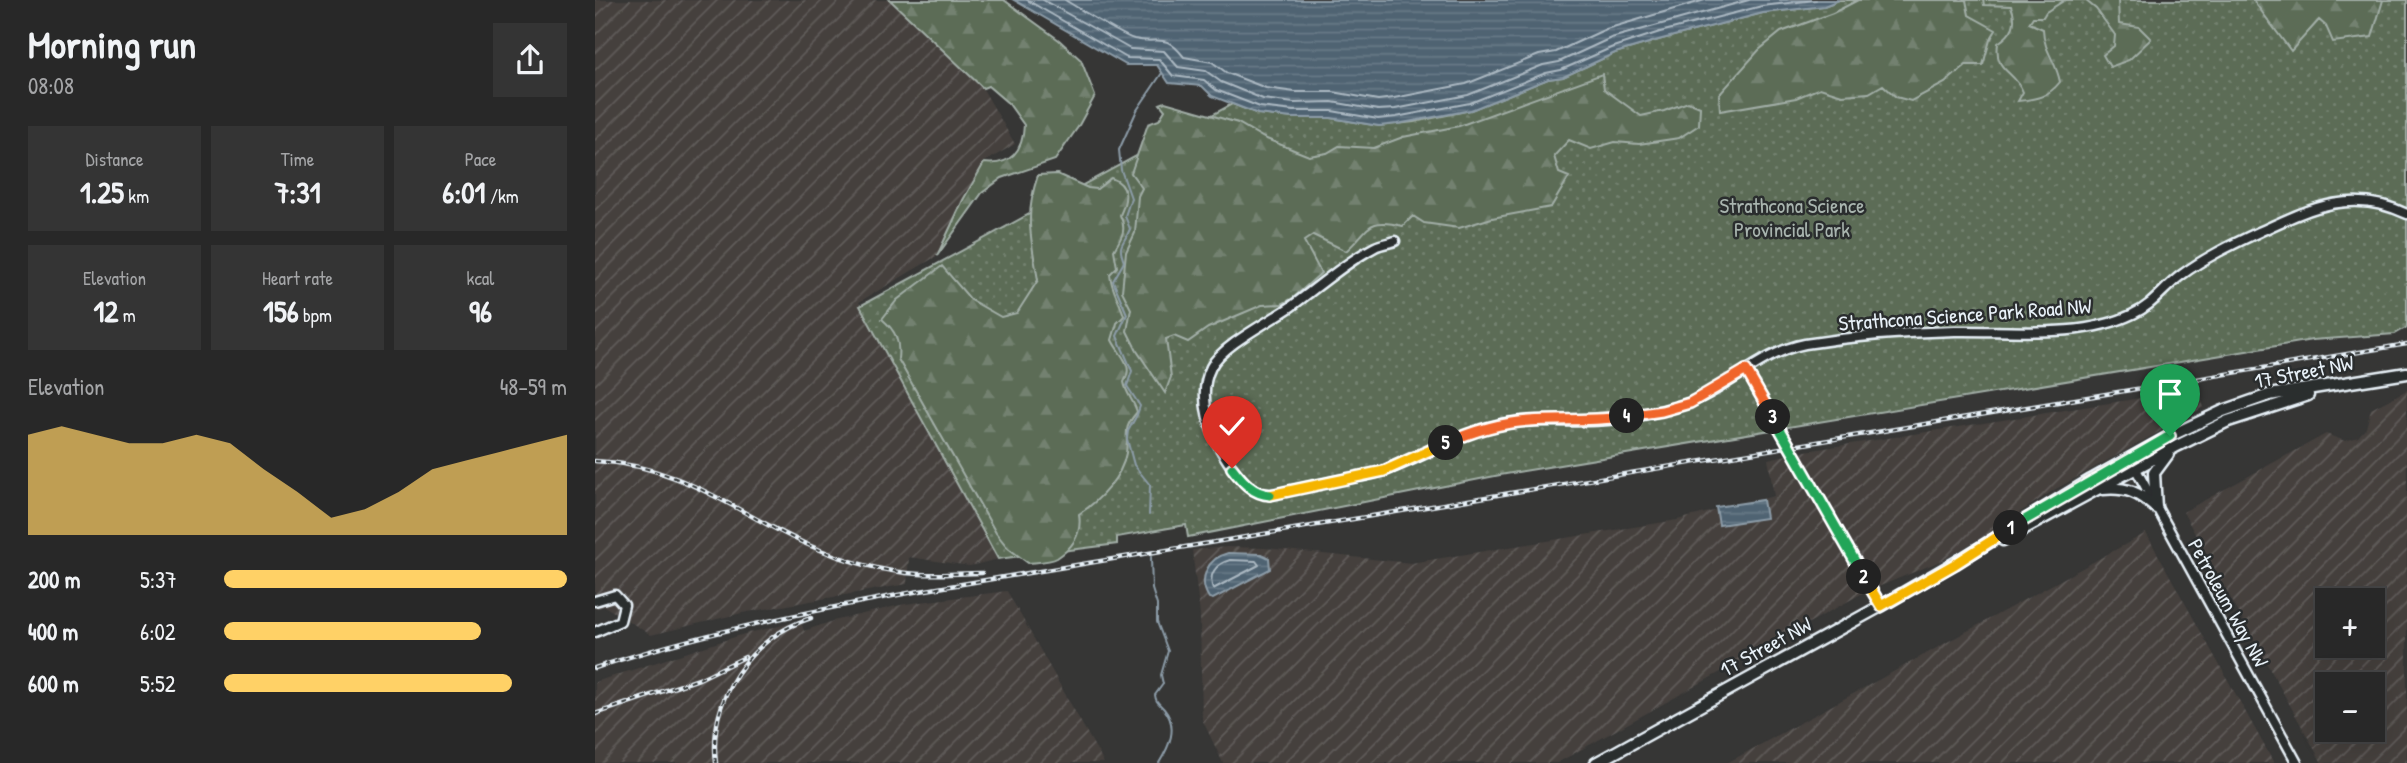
<!DOCTYPE html>
<html lang="en">
<head>
<meta charset="utf-8">
<style>
  :root { --surface:#282828; --page:#343434; --text:#f1f3f6; --muted:#a5a6a8; --line:#444445; --accent:#ffd166 }
  body { margin:0; font-family:"Patrick Hand",sans-serif; background:var(--page); color:var(--text); height:100vh; display:flex; flex-direction:column; font-size:26px; white-space:nowrap }
  * { box-sizing:border-box; margin:0 }
  p { font-size:23px; color:var(--muted) }
  .icon { flex:none; width:38px; height:38px; fill:none; stroke:currentColor; stroke-width:2; stroke-linecap:round; stroke-linejoin:round }
  .map { position:relative; flex:1; overflow:hidden }
  .panel { display:flex; flex-direction:column; background:var(--surface); width:595px }
  .panel>* { flex:none }
  .fabs { position:absolute; left:1720px; top:588px; display:grid; gap:14px }
  .fabs a { display:grid; place-items:center; width:70px; height:70px; border-radius:0px; background:var(--surface); box-shadow:0 7px 28px #0002,0 0 0 2px var(--line); font-size:35px }
  .pin { position:absolute; display:grid; place-items:center; width:60px; height:60px; color:#fff; margin:-72px -30px; border-radius:50% 50% 50% 0; rotate:-45deg; box-shadow:0 0 7px #0007 }
  .pin .icon { rotate:45deg }
  .km { position:absolute; width:35px; height:35px; margin:-18px; border-radius:50%; background:#222; color:#fff; font-size:19px; line-height:35px; text-align:center }
  .round { display:grid; place-items:center; flex:none; width:74px; height:74px; border-radius:0px; background:var(--page) }
  .headline { display:flex; align-items:center; justify-content:space-between; height:119px; padding:0 28px }
  h1 { font-size:38px; font-weight:700; line-height:52px }
  .metrics { display:grid; grid-template-columns:repeat(3,1fr); gap:10px; height:119px; padding:7px 28px }
  .metrics div { display:grid; align-content:center; border-radius:0px; background:var(--page); text-align:center }
  .metrics b { font-size:30px; font-weight:700 }
  .metrics small { font-size:19px; font-weight:400 }
  .metrics p { font-size:19px }
  .chart { height:196px; padding:14px 28px }
  .chart p { display:flex; justify-content:space-between }
  .chart svg { width:100%; height:126px; margin-top:7px; fill:var(--accent); opacity:.7 }
  ul { padding:0 28px; list-style:none; font-size:23px }
  li { display:grid; grid-template-columns:112px 84px 1fr; align-items:center; height:52px }
  li i { height:18px; border-radius:9px; background:var(--accent) }
  main { display:flex; flex:1; min-height:0 }
  .map>svg:first-child { display:block }
  .industrial { fill:url(#industrial-furrows); fill-rule:evenodd }
  .green { fill:url(#green-dots); stroke:#a2aea7; stroke-width:2 }
  .forest { fill:url(#forest-firs); stroke:#a2aea7; stroke-width:2 }
  .water { fill:url(#water-rules); stroke:#8c9ca8; stroke-width:2 }
  .lines { fill:none; stroke-linecap:round; stroke-linejoin:round }
  .shore { stroke:#abb8c2; stroke-width:2 }
  .stream { stroke:#8c9ca8; stroke-width:2 }
  .minor-casing { stroke:#e8f1f8; stroke-width:13 }
  .major-casing { stroke:#e8f1f8; stroke-width:15 }
  .minor { stroke:#2a2d2e; stroke-width:8 }
  .major { stroke:#2a2d2e; stroke-width:10 }
  .rail-casing { stroke:#e8f1f8; stroke-width:4.5 }
  .rail { stroke:#2a2d2e; stroke-width:2; stroke-dasharray:5; stroke-linecap:butt }
  .split-1-casing { stroke:#fff; stroke-width:14 }
  .split-2-casing { stroke:#fff; stroke-width:14 }
  .split-3-casing { stroke:#fff; stroke-width:14 }
  .split-4-casing { stroke:#fff; stroke-width:14 }
  .split-5-casing { stroke:#fff; stroke-width:14 }
  .split-6-casing { stroke:#fff; stroke-width:14 }
  .split-7-casing { stroke:#fff; stroke-width:14 }
  .split-1 { stroke:#22a559; stroke-width:9 }
  .split-2 { stroke:#f5b400; stroke-width:9 }
  .split-3 { stroke:#22a559; stroke-width:9 }
  .split-4 { stroke:#f0652b; stroke-width:9 }
  .split-5 { stroke:#f0652b; stroke-width:9 }
  .split-6 { stroke:#f5b400; stroke-width:9 }
  .split-7 { stroke:#22a559; stroke-width:9 }
  .labels { text-anchor:middle; stroke-width:5; stroke-linejoin:round; paint-order:stroke }
  .park-label { font-size:21px; fill:#a9b5af; stroke:#2a2d2e }
  .street-label { font-size:21px; fill:#e8f1f8; stroke:#2a2d2e }
</style>
</head>
<body>
<main>
<section class="panel">
<div class="headline"><div><h1>Morning run</h1><p>08:08</p></div><a class="round"><svg class="icon" aria-label="share" viewBox="0 0 24 24"><path d="M12 15V3M7 8l5-5 5 5M5 13v7h14v-7"/></svg></a></div>
<div class="metrics">
<div><p>Distance</p><b>1.25<small> km</small></b></div>
<div><p>Time</p><b>7:31</b></div>
<div><p>Pace</p><b>6:01<small> /km</small></b></div>
</div>
<div class="metrics">
<div><p>Elevation</p><b>12<small> m</small></b></div>
<div><p>Heart rate</p><b>156<small> bpm</small></b></div>
<div><p>kcal</p><b>96</b></div>
</div>
<div class="chart"><p><span>Elevation</span>48–59 m</p>
<svg viewBox="0 0 160 44" preserveAspectRatio="none"><path d="M0 44V9L10 6L20 9L30 12L40 12L50 9L60 12L70 21L80 29L90 38L100 35L110 29L120 21L130 18L140 15L150 12L160 9V44z"/></svg>
</div>
<ul>
<li><b>200 m</b>5:37<i style="width:100%"></i></li>
<li><b>400 m</b>6:02<i style="width:75%"></i></li>
<li><b>600 m</b>5:52<i style="width:84%"></i></li>
</ul>
</section>
<div class="map">
<svg width="1812" height="763" viewBox="0 0 1812 763">
  <defs>
    <pattern id="industrial-furrows" width="10" height="10" patternUnits="userSpaceOnUse" patternTransform="scale(1.75)"><rect width="10" height="10" fill="#45403d"/><path d="M-1 1l2-2M0 10L10 0M9 11l2-2" fill="none" stroke="#605c5a"/></pattern>
    <pattern id="green-dots" width="8" height="8" patternUnits="userSpaceOnUse" patternTransform="scale(1.75)"><rect width="8" height="8" fill="#5b6c56"/><path d="M2 2h.1M6 6h.1" fill="none" stroke="#73816f" stroke-width="1.8" stroke-linecap="round"/></pattern>
    <pattern id="forest-firs" width="22" height="20" patternUnits="userSpaceOnUse" patternTransform="scale(1.75)"><rect width="22" height="20" fill="#5b6c56"/><path d="M5 1l3.5 6h-7zM16 11l3.5 6h-7z" fill="#73816f"/></pattern>
    <pattern id="water-rules" width="6" height="5" patternUnits="userSpaceOnUse" patternTransform="scale(1.75)"><rect width="6" height="5" fill="#4f6372"/><path d="M0 2.5h6" fill="none" stroke="#687a87"/></pattern>
  </defs>
  <rect width="100%" height="100%" fill="#363635"/>
  <filter id="ink" filterUnits="userSpaceOnUse"><feTurbulence type="fractalNoise" baseFrequency=".0143" numOctaves="2"/><feDisplacementMap in="SourceGraphic" scale="14" xChannelSelector="R" yChannelSelector="G"/><feConvolveMatrix kernelMatrix="1 2 1 2 8 2 1 2 1" color-interpolation-filters="sRGB"/></filter>
  <g filter="url(#ink)">
    <path class="industrial" d="M 0,0 L 295,0 L 388,89 L 420,144 L 388,163 L 368,200 L 342,256 L 264,302 L 403,559 L 375,566 L 314,557 L 312,584 L 147,613 L 56,635 L 9,606 L 0,609 Z
      M 1603,389 L 1609,407 L 1459,490 L 1386,538 L 1348,560 L 1266,594 L 962,763 L 628,763 L 607,719 L 605,615 L 597,550 L 632,547 L 670,548 L 816,563 L 1082,520 L 1179,496 L 1173,459 L 1211,451 Z
      M 1812,390 L 1812,763 L 1727,763 L 1588,512 L 1731,434 L 1750,441 L 1763,437 L 1771,428 L 1776,409 ZM 1732,600 L 1778,600 L 1778,646 L 1732,646 ZM 1732,684 L 1778,684 L 1778,730 L 1732,730 Z
      M 1551,533 L 1679,763 L 1132,763 Z
      M 412,591 L 509,763 L 0,763 L 0,682 L 149,634 L 206,621 L 209,631 L 238,621 L 310,604 Z"/>
    <path class="green" d="M 1244,0 L 1812,0 L 1812,327 L 1800,334 L 1717,340 L 905,475 L 593,537 L 591,525 L 522,537 L 522,544 L 403,559 L 265,306 L 637,104 L 663,114 L 698,118 L 736,118 L 784,126 L 819,122 L 876,110 L 953,79 L 968,77 L 1020,53 L 1067,39 L 1168,13 L 1229,6 Z"/>
    <path class="forest" d="M 295,0 L 409,0 L 464,40 L 486,60 L 500,96 L 483,127 L 460,160 L 407,178 L 387,193 L 342,256 L 368,200 L 389,163 C 416,166 428,151 429,125 L 414,104 L 393,86 L 388,88 Z
      M 1263,0 L 1371,0 L 1374,15 L 1401,30 L 1395,40 L 1388,65 L 1371,65 L 1350,83 L 1316,101 L 1301,97 L 1288,85 L 1274,93 L 1247,95 L 1225,88 L 1201,98 L 1125,111 L 1124,95 L 1164,50 L 1186,32 L 1238,13 Z
      M 1388,0 L 1470,0 L 1451,12 L 1448,17 L 1438,17 L 1434,23 L 1448,29 C 1449,53 1461,60 1465,82 C 1453,97 1442,99 1423,101 L 1428,92 C 1419,69 1399,73 1403,43 C 1418,33 1423,23 1416,6 L 1389,5 Z
      M 1490,0 L 1523,0 L 1524,24 L 1544,27 L 1556,39 L 1534,60 L 1515,67 L 1508,55 L 1519,46 L 1520,35 L 1501,9 Z
      M 1658,0 L 1788,0 L 1777,37 L 1738,42 L 1731,26 L 1724,20 L 1696,51 Z
      M 1007,74 L 1009,89 L 1046,116 L 1069,111 L 1093,102 L 1105,107 L 1104,125 L 1084,138 L 1044,144 L 1020,142 L 996,149 L 974,140 L 959,156 L 964,173 L 974,177 L 956,207 L 897,218 L 864,228 L 829,223 L 818,216 L 808,226 C 770,217 776,229 751,251 L 718,235 L 709,241 L 726,273 L 698,298 L 687,304 L 667,305 L 613,328 L 593,342 L 579,336 L 571,339 L 576,377 L 570,393 L 542,351 L 532,331 L 536,309 L 527,291 L 531,252 L 540,233 L 543,196 L 547,188 L 536,173 L 553,124 L 564,120 L 570,110 L 565,104 L 570,102 L 643,123 L 669,138 L 714,156 L 732,153 L 744,146 L 779,148 L 808,137 L 864,126 Z
      M 462,174 L 493,188 L 502,189 L 516,178 C 535,185 532,200 525,215 C 532,230 527,237 519,250 L 522,267 L 515,274 C 516,290 525,301 529,316 L 522,323 L 517,340 C 524,355 540,365 529,382 C 531,394 539,401 542,412 C 526,431 534,433 531,453 C 527,477 504,501 484,514 C 487,532 479,547 462,558 C 455,562 442,562 433,563 L 413,548 L 401,533 L 303,359 C 305,341 301,331 287,319 L 302,300 L 347,266 L 376,300 L 406,317 L 422,313 L 443,280 C 436,239 429,216 443,175 Z"/>
    <path class="water" d="M 419,0 L 1244,0 L 1229,6 L 1168,13 L 1067,39 L 1020,53 L 968,77 L 953,79 L 876,110 L 802,124 L 784,126 L 736,118 L 697,118 L 663,114 L 617,96 L 607,86 L 574,83 L 562,65 L 531,65 Z
      M 1168,500 L 1171,518 L 1124,525 L 1121,507 Z
      M 633,553 L 666,554 L 674,558 L 675,569 L 618,599 L 614,598 C 602,579 613,558 633,553 Z"/>
    <g class="lines">
      <path class="shore" d="M 432,0 L 532,58 L 564,59 L 578,76 L 609,80 L 621,90 L 665,107 L 698,111 L 737,111 L 783,119 L 801,117 L 875,103 L 951,73 L 966,70 L 1018,47 L 1065,32 L 1167,6 L 1221,0
        M 448,0 L 535,49 L 569,51 L 583,67 L 611,71 L 626,82 L 668,99 L 699,103 L 737,102 L 783,110 L 800,109 L 873,95 L 948,65 L 964,62 L 1016,38 L 1154,0
        M 470,0 C 485,9 525,35 539,39 C 565,45 568,31 589,57 L 617,62 L 632,73 L 671,88 L 700,92 L 738,92 L 783,100 L 799,98 L 871,84 L 944,55 L 961,52 L 1011,29 L 1110,0
        M 635,560 L 661,561 L 664,565 L 618,589 C 613,575 620,564 635,560 Z"/>
      <path class="stream" d="M 554,515 L 555,485 L 539,465 L 532,439 L 533,431 L 542,415 L 545,406 L 532,386 L 537,371 L 522,336 L 532,314 L 518,281 L 529,262 C 522,243 528,246 535,229 L 530,216 L 536,198 L 526,170 L 524,150 L 542,110 L 567,73
        M 556,557 L 557,589 L 562,605 L 562,622 L 573,651 L 566,675 L 568,684 L 560,695 C 561,703 564,703 569,709 C 584,727 574,747 564,763"/>
      <defs>
        <path id="minor" d="M 800,241 C 794,243 786,244 780,247 C 750,263 724,286 697,306 C 676,321 627,345 616,367 C 601,397 616,437 634,463 C 645,479 658,497 679,494 C 701,489 722,485 744,480 C 759,477 776,476 791,470 C 829,457 863,434 902,425 C 932,418 962,422 992,421 C 1021,421 1053,415 1081,407 C 1128,395 1162,353 1210,344 C 1260,336 1309,332 1360,331 C 1416,330 1487,339 1538,314 C 1557,306 1569,288 1585,276 C 1609,258 1636,245 1664,232 C 1714,209 1757,187 1812,214
          M 1151,370 L 1286,606
          M 1538,464 L 1702,763
          M 0,601 L 20,595 L 29,605 L 25,621 L 0,632"/>
        <path id="major" d="M 1508,489 C 1532,487 1543,492 1561,508
          M 1561,508 L 1559,473 L 1573,454
          M 1408,540 L 1580,447 L 1633,421 L 1713,395
          M 1001,763 L 1286,606 L 1360,563 L 1496,480 L 1575,436 L 1628,411 L 1674,395 L 1812,373"/>
      </defs>
      <use href="#minor" class="minor-casing"/>
      <use href="#major" class="major-casing"/>
      <use href="#minor" class="minor"/>
      <use href="#major" class="major"/>
      <defs>
        <path id="rail" d="M 0,461 C 87,465 136,510 211,544 C 245,559 286,572 324,574 C 345,575 366,573 387,573
          M 0,668 C 105,633 211,612 319,592 L 1812,344
          M 0,714 L 104,679 L 150,657
          M 121,763 C 113,698 155,637 216,618"/>
      </defs>
      <use href="#rail" class="rail-casing"/>
      <use href="#rail" class="rail"/>
    </g>
  </g>
  <g class="lines" filter="url(#ink)">
    <defs>
      <path id="split-1" d="M 1416,528 L 1575,436"/>
      <path id="split-2" d="M 1269,577 L 1286,606 L 1360,564 L 1416,528"/>
      <path id="split-3" d="M 1178,417 L 1269,577"/>
      <path id="split-4" d="M 1032,416 L 1067,411 L 1095,403 L 1151,370 L 1178,417"/>
      <path id="split-5" d="M 851,443 C 878,431 905,423 934,421 C 967,418 999,422 1032,416"/>
      <path id="split-6" d="M 675,495 L 789,471 L 851,443"/>
      <path id="split-7" d="M 637,468 C 647,481 658,494 675,495"/>
    </defs>
    <use href="#split-1" class="split-1-casing"/>
    <use href="#split-2" class="split-2-casing"/>
    <use href="#split-3" class="split-3-casing"/>
    <use href="#split-4" class="split-4-casing"/>
    <use href="#split-5" class="split-5-casing"/>
    <use href="#split-6" class="split-6-casing"/>
    <use href="#split-7" class="split-7-casing"/>
    <use href="#split-1" class="split-1"/>
    <use href="#split-2" class="split-2"/>
    <use href="#split-3" class="split-3"/>
    <use href="#split-4" class="split-4"/>
    <use href="#split-5" class="split-5"/>
    <use href="#split-6" class="split-6"/>
    <use href="#split-7" class="split-7"/>
  </g>
  <g class="labels">
    <g class="park-label">
      <text x="1197" y="213">Strathcona Science<tspan x="1197" dy="24">Provincial Park</tspan></text>
    </g>
    <g class="street-label">
      <text transform="translate(1370 315) rotate(-4)" y="7">Strathcona Science Park Road NW</text>
      <text transform="translate(1709 372) rotate(-11)" y="7">17 Street NW</text>
      <text transform="translate(1633 603) rotate(61)" y="7">Petroleum Way NW</text>
      <text transform="translate(1171 647) rotate(-29)" y="7">17 Street NW</text>
    </g>
  </g>
</svg>
<div class="fabs">
<a>+</a>
<a>−</a>
</div>
<div class="pin" style="left:1575px;top:436px;background:#1e9e55"><svg class="icon" aria-label="arrive" viewBox="0 0 24 24"><path d="M6 21V4h12l-3 4 3 4H6"/></svg></div>
<div class="pin" style="left:637px;top:468px;background:#d93025"><svg class="icon" aria-label="check" viewBox="0 0 24 24"><path d="M5 12l5 5 9-10"/></svg></div>
<b class="km" style="left:1416px;top:528px">1</b>
<b class="km" style="left:1269px;top:577px">2</b>
<b class="km" style="left:1178px;top:417px">3</b>
<b class="km" style="left:1032px;top:416px">4</b>
<b class="km" style="left:851px;top:443px">5</b>
</div>
</main>
</body>
</html>
